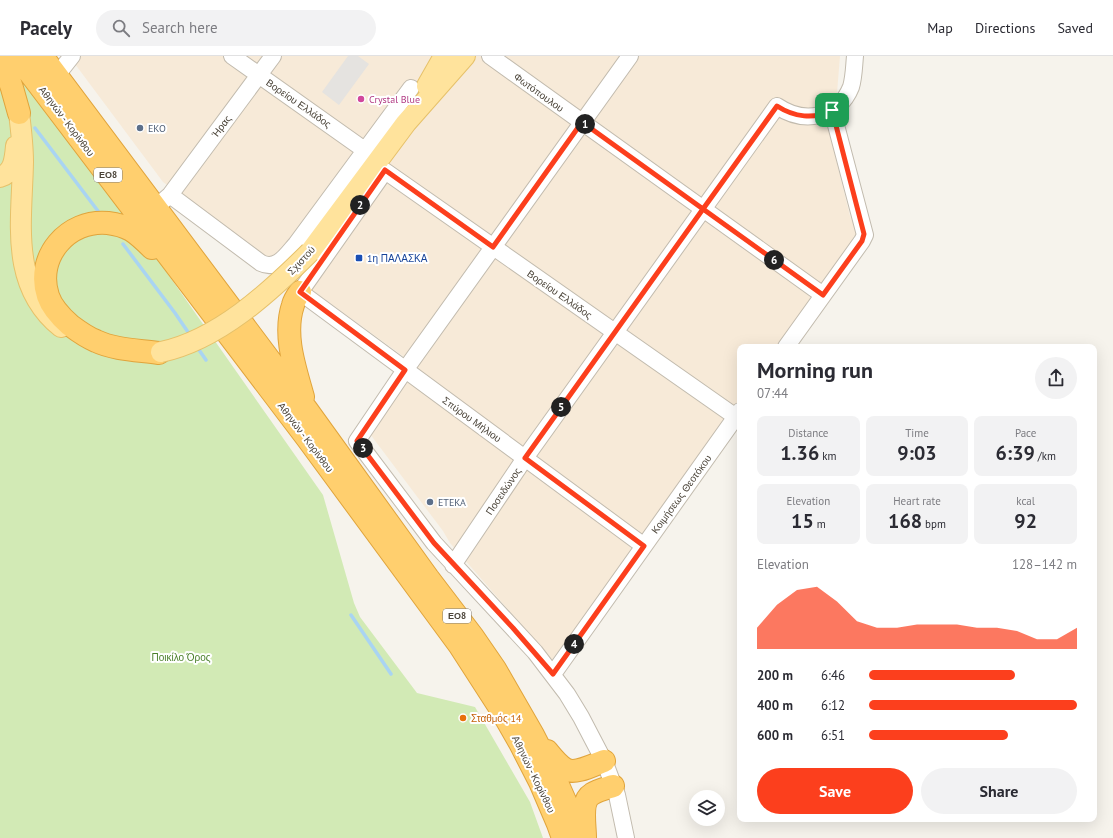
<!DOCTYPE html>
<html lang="en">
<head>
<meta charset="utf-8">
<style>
  :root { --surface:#fff; --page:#f2f2f3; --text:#2b2b33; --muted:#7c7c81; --line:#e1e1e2; --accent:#fc3f1d }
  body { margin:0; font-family:"PT Sans",sans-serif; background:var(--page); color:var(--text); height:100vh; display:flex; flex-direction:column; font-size:15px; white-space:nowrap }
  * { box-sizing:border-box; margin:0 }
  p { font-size:13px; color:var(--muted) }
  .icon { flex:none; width:22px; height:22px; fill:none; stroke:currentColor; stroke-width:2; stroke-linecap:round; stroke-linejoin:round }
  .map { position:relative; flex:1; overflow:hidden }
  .drawer { position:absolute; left:737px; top:288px; width:360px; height:478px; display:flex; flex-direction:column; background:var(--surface); border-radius:8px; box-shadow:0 4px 16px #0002 }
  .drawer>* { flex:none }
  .controls { position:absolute; left:689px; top:734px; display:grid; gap:8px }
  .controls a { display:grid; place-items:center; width:36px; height:36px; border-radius:50%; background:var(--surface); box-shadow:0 4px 16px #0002; font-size:20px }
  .pin { position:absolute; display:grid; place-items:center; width:34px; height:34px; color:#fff; margin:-17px; border-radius:8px; box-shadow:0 2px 6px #0006 }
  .km { position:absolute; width:20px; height:20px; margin:-10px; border-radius:50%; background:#222; color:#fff; font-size:11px; line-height:20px; text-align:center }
  .round { display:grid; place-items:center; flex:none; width:42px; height:42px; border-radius:21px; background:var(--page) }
  .headline { display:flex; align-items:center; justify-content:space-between; height:68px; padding:0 20px }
  h1 { font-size:22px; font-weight:700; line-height:30px }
  .figures { display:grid; grid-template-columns:repeat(3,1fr); gap:6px; height:68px; padding:4px 20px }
  .figures div { display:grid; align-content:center; border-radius:8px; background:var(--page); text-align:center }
  .figures b { font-size:20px; font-weight:700 }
  .figures small { font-size:11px; font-weight:400 }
  .figures p { font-size:11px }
  .chart { height:112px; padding:8px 20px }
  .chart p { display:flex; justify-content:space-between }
  .chart svg { width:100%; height:72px; margin-top:4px; fill:var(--accent); opacity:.7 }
  .action { display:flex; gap:8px; margin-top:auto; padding:8px 20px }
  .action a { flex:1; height:46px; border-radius:24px; background:var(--accent); color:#fff; font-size:16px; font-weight:700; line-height:46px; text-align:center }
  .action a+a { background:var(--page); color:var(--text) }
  ul { padding:0 20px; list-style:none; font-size:13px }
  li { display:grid; grid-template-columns:64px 48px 1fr; align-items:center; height:30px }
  li i { height:10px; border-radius:5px; background:var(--accent) }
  header { display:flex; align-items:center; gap:24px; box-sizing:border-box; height:56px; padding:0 20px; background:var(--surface); border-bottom:1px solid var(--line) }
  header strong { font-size:19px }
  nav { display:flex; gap:22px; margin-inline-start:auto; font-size:14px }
  .search { width:280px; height:36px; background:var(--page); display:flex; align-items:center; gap:10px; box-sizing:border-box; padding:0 14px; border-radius:22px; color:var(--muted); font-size:15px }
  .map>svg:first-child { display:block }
  .commercial { fill:#f7ead8 }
  .green { fill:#d2eab5 }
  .parking { fill:#e5e3e0 }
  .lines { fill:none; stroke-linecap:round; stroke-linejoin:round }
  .stream { stroke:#a9d4f2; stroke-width:3.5 }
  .minor-casing { stroke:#c2bbae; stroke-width:18 }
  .major-casing { stroke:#e6c16a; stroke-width:22 }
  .highway-casing { stroke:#e0a43c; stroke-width:24 }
  .minor { stroke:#fff; stroke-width:16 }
  .major { stroke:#ffe39c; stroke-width:20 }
  .highway { stroke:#ffcf6e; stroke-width:22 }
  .major-bridge-casing { stroke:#e6c16a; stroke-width:22; stroke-linecap:butt }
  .major-bridge { stroke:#ffe39c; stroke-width:20 }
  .route-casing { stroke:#fff; stroke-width:8 }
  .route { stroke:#fc3f1d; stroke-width:5 }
  .hotel-dot { fill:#d1479c; stroke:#fff; stroke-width:1.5 }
  .service-dot { fill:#5c6f8a; stroke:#fff; stroke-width:1.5 }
  .transit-dot { fill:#1a4fb4; stroke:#fff; stroke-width:1.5 }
  .food-dot { fill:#e8710a; stroke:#fff; stroke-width:1.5 }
  .labels { text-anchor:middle; stroke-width:4; stroke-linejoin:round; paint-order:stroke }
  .shield { fill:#fff; stroke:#817c74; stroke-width:1 }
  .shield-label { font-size:9px; font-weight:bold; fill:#4b4439 }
  .street-label { font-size:10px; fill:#4b4439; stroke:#fff }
  .hotel-label { font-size:10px; fill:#b23c85; stroke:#fff; text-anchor:start }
  .service-label { font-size:10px; fill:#4e5e75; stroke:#fff; text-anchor:start }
  .transit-label { font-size:10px; fill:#164399; stroke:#fff; text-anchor:start }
  .park-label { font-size:10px; fill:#4a7f2a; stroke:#fff }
  .food-label { font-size:10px; fill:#c56008; stroke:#fff; text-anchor:start }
</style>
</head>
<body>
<header>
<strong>Pacely</strong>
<div class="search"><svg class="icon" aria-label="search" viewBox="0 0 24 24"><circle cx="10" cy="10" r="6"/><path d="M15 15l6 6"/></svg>Search here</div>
<nav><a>Map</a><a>Directions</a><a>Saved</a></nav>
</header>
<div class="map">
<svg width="1113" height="782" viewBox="0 0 1113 782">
  <rect width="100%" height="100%" fill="#f6f3ec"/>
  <path class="commercial" d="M 69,0 L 840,0 L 837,37 L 825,44 L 827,67 L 850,160 L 859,179 L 778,291 L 740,291 L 740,343 L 552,604 L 450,487 L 443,475 L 370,378 L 418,311 L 163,126 Z"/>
  <path class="green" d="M 0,0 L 27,0 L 118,147 L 323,439 L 354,547 L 360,561 L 417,637 L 475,651 L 530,746 L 543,782 L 0,782 Z"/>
  <path class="parking" d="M 348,0 L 358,0 L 369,8 L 339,49 L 322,36 Z"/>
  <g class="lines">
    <path class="stream" d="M 35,72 L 101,159
      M 123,188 L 175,257 L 190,279
      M 197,291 L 206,304
      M 351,559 L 391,618"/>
    <defs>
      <path id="minor" d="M 232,0 L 366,95
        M 490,0 L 823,239
        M 57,19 L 72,0
        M 170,139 L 273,0
        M 156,151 L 170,139 L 261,207 C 277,215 287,198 296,188 L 411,32
        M 786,291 L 862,185 L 865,179 L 832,54
        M 644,490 L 300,236 L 385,115 L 736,361
        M 453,509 L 525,402 L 777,50 C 803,68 838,63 851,31 C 854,21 854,10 855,0
        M 553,618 L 740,355
        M 626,782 L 617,739 L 605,707 L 581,661 L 567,638 L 535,596 L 434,487 L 357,385 L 405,314 L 630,0"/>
      <path id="major" d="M 427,30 L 444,0
        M 19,57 C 21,73 23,89 23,106 C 22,165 9,229 61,271
        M 0,121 C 14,117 15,102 16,90
        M 310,196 L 406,67 L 465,0"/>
      <path id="highway" d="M 1,0 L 12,32 L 19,57
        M 17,0 L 307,382 L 460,590 L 500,652 L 520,687 L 540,726 L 558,768 L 563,782
        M 42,0 L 307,354 L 428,522 L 473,581 L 495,613 L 533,679 L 554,720 L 573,763 L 579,782
        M 152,192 C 145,185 139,179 131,174 C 124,170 116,168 108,167 C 68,163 35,201 48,240 C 52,252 61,261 70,269 C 78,275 86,281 96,285 C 115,294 138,294 159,297
        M 300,236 C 297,240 294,245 293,249 C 283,279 295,312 303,341
        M 547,695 C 552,701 558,709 565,713 C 575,719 593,709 604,705
        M 585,781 C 585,769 580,745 592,738 C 598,734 607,732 613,730"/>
    </defs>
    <use href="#minor" class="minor-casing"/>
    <use href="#major" class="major-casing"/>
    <use href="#highway" class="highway-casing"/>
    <use href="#minor" class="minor"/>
    <use href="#major" class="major"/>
    <use href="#highway" class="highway"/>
    <defs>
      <path id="major-bridge" d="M 161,296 C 218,284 270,236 310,196"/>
    </defs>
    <use href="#major-bridge" class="major-bridge-casing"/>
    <use href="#major-bridge" class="major-bridge"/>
  </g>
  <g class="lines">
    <defs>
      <path id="route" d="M 832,54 C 814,64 794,61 777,50 L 703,153 L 582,66 L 493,191 L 385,114 L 300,236 L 405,314 L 357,385 L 434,487 L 513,572 L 553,618 L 644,490 L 525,402 L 703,153 L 823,239 L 862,185 L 864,178 L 832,54"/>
    </defs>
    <use href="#route" class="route-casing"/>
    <use href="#route" class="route"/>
  </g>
  <circle class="hotel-dot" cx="361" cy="43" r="4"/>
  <g class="service-dot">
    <circle cx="140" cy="72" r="4"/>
    <circle cx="430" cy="446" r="4"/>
  </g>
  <rect class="transit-dot" x="355" y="198" width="8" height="8" rx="2"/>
  <circle class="food-dot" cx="463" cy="662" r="4"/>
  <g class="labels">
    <g class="shield">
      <rect x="94" y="112" width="28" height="14" rx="3"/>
      <rect x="443" y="553" width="28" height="14" rx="3"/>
    </g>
    <g class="shield-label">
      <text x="108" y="122">ΕΟ8</text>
      <text x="457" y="563">ΕΟ8</text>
    </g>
    <g class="street-label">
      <text transform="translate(539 36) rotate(36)" y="4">Φωτόπουλου</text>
      <text transform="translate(299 47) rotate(35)" y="4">Βορείου Ελλάδος</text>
      <text transform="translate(67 65) rotate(53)" y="4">Αθηνών - Κορίνθου</text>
      <text transform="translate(221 70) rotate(-53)" y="4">Ήρας</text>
      <text transform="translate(301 204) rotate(-47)" y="4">Σχιστού</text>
      <text transform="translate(560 238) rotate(35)" y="4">Βορείου Ελλάδος</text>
      <text transform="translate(472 363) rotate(36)" y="4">Σπύρου Μήλιου</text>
      <text transform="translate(306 381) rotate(53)" y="4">Αθηνών - Κορίνθου</text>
      <text transform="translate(503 435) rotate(-56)" y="4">Ποσειδώνος</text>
      <text transform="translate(681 438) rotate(-54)" y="4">Κοιμήσεως Θεοτόκου</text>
      <text transform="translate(534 718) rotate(64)" y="4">Αθηνών - Κορίνθου</text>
    </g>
    <g class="hotel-label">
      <text x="369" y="47">Crystal Blue</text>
    </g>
    <g class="service-label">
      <text x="148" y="76">EKO</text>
      <text x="438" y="450">ETEKA</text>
    </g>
    <g class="transit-label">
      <text x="367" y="206">1η ΠΑΛΑΣΚΑ</text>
    </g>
    <g class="park-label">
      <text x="181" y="605">Ποικίλο Όρος</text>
    </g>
    <g class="food-label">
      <text x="471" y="666">Σταθμός 14</text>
    </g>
  </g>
</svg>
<div class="controls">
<a><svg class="icon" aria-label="layers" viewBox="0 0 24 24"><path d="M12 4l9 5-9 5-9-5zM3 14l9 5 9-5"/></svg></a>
</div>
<div class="pin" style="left:832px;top:54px;background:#1e9e55"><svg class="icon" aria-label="arrive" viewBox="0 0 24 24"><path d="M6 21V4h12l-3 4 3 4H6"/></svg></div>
<b class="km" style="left:585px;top:68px">1</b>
<b class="km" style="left:360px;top:149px">2</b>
<b class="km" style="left:363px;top:392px">3</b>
<b class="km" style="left:574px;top:588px">4</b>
<b class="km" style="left:561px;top:351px">5</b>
<b class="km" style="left:774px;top:204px">6</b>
<section class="drawer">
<div class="headline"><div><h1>Morning run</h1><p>07:44</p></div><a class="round"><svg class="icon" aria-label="share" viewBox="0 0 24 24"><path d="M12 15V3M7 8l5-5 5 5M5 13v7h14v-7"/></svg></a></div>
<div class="figures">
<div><p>Distance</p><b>1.36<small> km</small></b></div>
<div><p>Time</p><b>9:03</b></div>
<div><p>Pace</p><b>6:39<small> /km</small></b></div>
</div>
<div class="figures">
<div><p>Elevation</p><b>15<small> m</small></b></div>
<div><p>Heart rate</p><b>168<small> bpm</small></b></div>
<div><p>kcal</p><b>92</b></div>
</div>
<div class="chart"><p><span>Elevation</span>128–142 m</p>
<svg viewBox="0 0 160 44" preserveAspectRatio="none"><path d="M0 44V31L10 17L20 8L30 6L40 15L50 27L60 31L70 31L80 29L90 29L100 29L110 31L120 31L130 33L140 38L150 38L160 31V44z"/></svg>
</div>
<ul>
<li><b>200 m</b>6:46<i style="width:70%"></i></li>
<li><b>400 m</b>6:12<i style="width:100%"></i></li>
<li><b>600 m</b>6:51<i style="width:67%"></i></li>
</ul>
<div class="action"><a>Save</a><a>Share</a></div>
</section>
</div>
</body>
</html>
